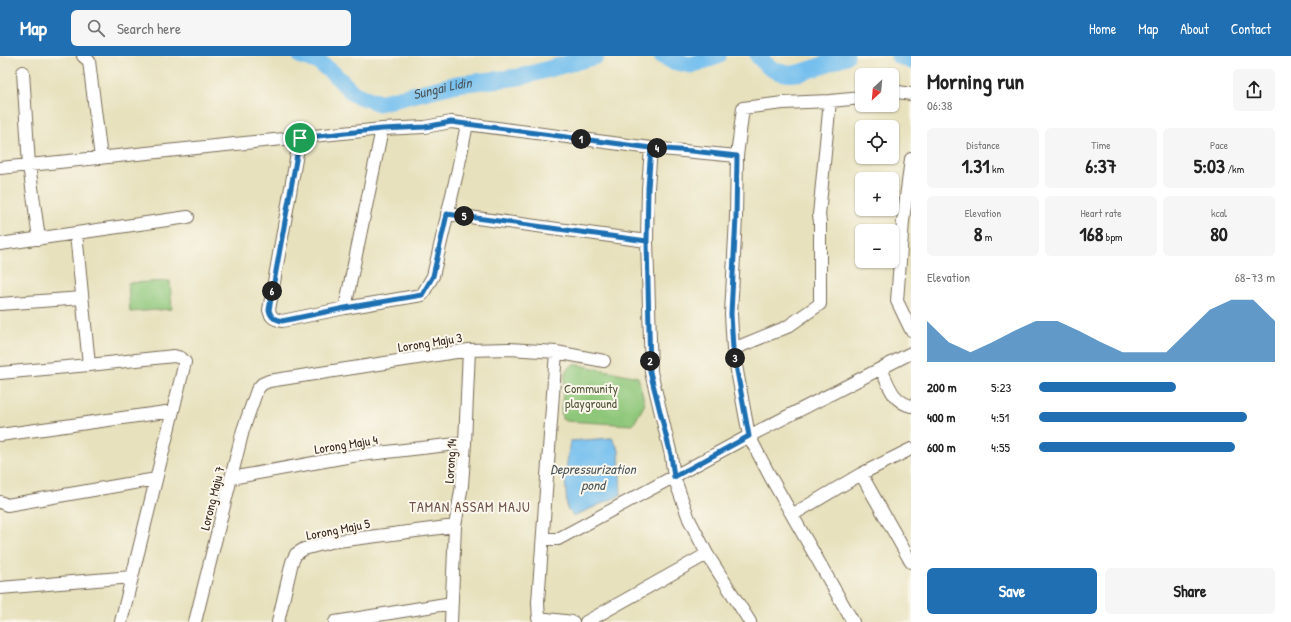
<!DOCTYPE html>
<html lang="en">
<head>
<meta charset="utf-8">
<style>
  :root { --surface:#fff; --page:#f6f6f6; --text:#222; --muted:#767676; --accent:#1f6fb2 }
  body { margin:0; font-family:"Patrick Hand",sans-serif; background:var(--page); color:var(--text); height:100vh; display:flex; flex-direction:column; font-size:15px; white-space:nowrap }
  * { box-sizing:border-box; margin:0 }
  p { font-size:13px; color:var(--muted) }
  .icon { flex:none; width:22px; height:22px; fill:none; stroke:currentColor; stroke-width:2; stroke-linecap:round; stroke-linejoin:round }
  .map { position:relative; flex:1; overflow:hidden }
  .side { display:flex; flex-direction:column; background:var(--surface); width:380px }
  .side>* { flex:none }
  .needle { width:26px; rotate:206deg }
  .tools { position:absolute; left:855px; top:12px; display:grid; gap:8px }
  .tools a { display:grid; place-items:center; width:44px; height:44px; border-radius:6px; background:var(--surface); box-shadow:0 1px 3px #0004; font-size:20px }
  .pin { position:absolute; display:grid; place-items:center; width:34px; height:34px; color:#fff; margin:-17px; border:2px solid #fff; border-radius:50%; box-shadow:0 1px 4px #0007 }
  .km { position:absolute; width:20px; height:20px; margin:-10px; border-radius:50%; background:#222; color:#fff; font-size:11px; line-height:20px; text-align:center }
  .round { display:grid; place-items:center; flex:none; width:42px; height:42px; border-radius:6px; background:var(--page) }
  .summary { display:flex; align-items:center; justify-content:space-between; height:68px; padding:0 16px }
  h1 { font-size:22px; font-weight:800; line-height:30px }
  .stats { display:grid; grid-template-columns:repeat(3,1fr); gap:6px; height:68px; padding:4px 16px }
  .stats div { display:grid; align-content:center; border-radius:6px; background:var(--page); text-align:center }
  .stats b { font-size:20px; font-weight:800 }
  .stats small { font-size:11px; font-weight:400 }
  .stats p { font-size:11px }
  .chart { height:112px; padding:8px 16px }
  .chart p { display:flex; justify-content:space-between }
  .chart svg { width:100%; height:72px; margin-top:4px; fill:var(--accent); opacity:.7 }
  .cta { display:flex; gap:8px; margin-top:auto; padding:8px 16px }
  .cta a { flex:1; height:46px; border-radius:6px; background:var(--accent); color:#fff; font-size:16px; font-weight:800; line-height:46px; text-align:center }
  .cta a+a { background:var(--page); color:var(--text) }
  ul { padding:0 16px; list-style:none; font-size:13px }
  li { display:grid; grid-template-columns:64px 48px 1fr; align-items:center; height:30px }
  li i { height:10px; border-radius:5px; background:var(--accent) }
  header { display:flex; align-items:center; gap:24px; box-sizing:border-box; height:56px; padding:0 20px; background:var(--accent); color:#fff }
  header strong { font-size:19px }
  nav { display:flex; gap:22px; margin-inline-start:auto; font-size:14px }
  .search { width:280px; height:36px; background:var(--page); display:flex; align-items:center; gap:10px; box-sizing:border-box; padding:0 14px; border-radius:6px; color:var(--muted); font-size:15px }
  main { display:flex; flex:1; min-height:0 }
  .map>svg:first-child { display:block }
  .green { fill:#8fc77a; stroke:#65784c }
  .water { fill:#75bfee; stroke:#587486 }
  .lines { fill:none; stroke-linecap:round; stroke-linejoin:round }
  .river { stroke:#75bfee; stroke-width:17 }
  .minor-casing { stroke:#776a56; stroke-width:14 }
  .minor { stroke:#fff; stroke-width:12 }
  .route-casing { stroke:#fff; stroke-width:8 }
  .route { stroke:#1f6fb2; stroke-width:5 }
  .labels { text-anchor:middle; stroke-width:4; stroke-linejoin:round; paint-order:stroke }
  .street-label { font-size:13px; fill:#3b2a1e; stroke:#fbf7ec }
  .park-label { font-size:13px; fill:#54593a; stroke:#fbf7ec }
  .water-label { font-size:14px; font-style:italic; fill:#4c575c; stroke:#fbf7ec }
  .neighbourhood-label { font-size:14px; letter-spacing:1px; fill:#705349; stroke:#fbf7ec }
</style>
</head>
<body>
<header>
<strong>Map</strong>
<div class="search"><svg class="icon" aria-label="search" viewBox="0 0 24 24"><circle cx="10" cy="10" r="6"/><path d="M15 15l6 6"/></svg>Search here</div>
<nav><a>Home</a><a>Map</a><a>About</a><a>Contact</a></nav>
</header>
<main>
<div class="map">
<svg width="911" height="566" viewBox="0 0 911 566">
  <rect width="100%" height="100%" fill="#fbf7ec"/>
  <filter id="ink" filterUnits="userSpaceOnUse"><feTurbulence type="fractalNoise" baseFrequency=".025" numOctaves="2"/><feDisplacementMap in="SourceGraphic" scale="8" xChannelSelector="R" yChannelSelector="G"/><feConvolveMatrix kernelMatrix="1 2 1 2 8 2 1 2 1" color-interpolation-filters="sRGB"/></filter>
  <filter id="wash" filterUnits="userSpaceOnUse"><feTurbulence type="fractalNoise" baseFrequency=".012" numOctaves="4" result="noise"/><feDisplacementMap in="SourceGraphic" scale="16" xChannelSelector="R" yChannelSelector="G"/><feGaussianBlur stdDeviation="0.9" result="paint"/><feColorMatrix in="noise" values="0 0 0 0 0 0 0 0 0 0 0 0 0 0 0 0 0 1.4 0 .05"/><feComposite in="paint" operator="in"/></filter>
  <g filter="url(#wash)">
    <rect width="100%" height="100%" fill="#e7e1bd"/>
    <path class="green" d="M 170,225 L 172,253 L 130,256 L 128,227 Z
      M 574,308 L 638,321 L 645,348 L 633,369 L 566,365 L 562,363 L 561,353 L 566,314 Z"/>
    <path class="water" d="M 612,382 L 619,394 L 621,439 L 574,460 L 567,453 L 565,421 L 570,385 Z"/>
    <g class="lines">
      <g class="river">
        <path id="s1" d="M 301,0 L 319,6 L 334,18 L 354,38 L 379,47 L 457,28 L 520,21 L 596,0"/>
        <path d="M 662,0 L 672,5 L 691,9 L 718,0"/>
        <path d="M 758,0 C 762,4 765,8 769,11 C 794,28 822,7 846,0"/>
        <path d="M 899,0 L 911,5"/>
      </g>
    </g>
  </g>
  <g filter="url(#ink)">
    <g class="lines">
      <defs>
        <path id="minor" d="M 83,0 L 89,5 L 101,102
          M 23,16 L 29,109 L 39,183
          M 892,37 L 898,36 L 911,38
          M 300,81 L 269,254 C 271,262 274,263 282,265 L 345,252 L 422,239 L 433,220 L 458,113 L 467,68
          M 651,92 L 648,132 L 647,185 L 651,316 L 671,399 L 674,421 L 689,463 L 707,498 L 750,566
          M 911,103 L 903,165 L 897,245 L 911,274
          M 0,112 L 382,73 L 425,71 L 451,66 L 651,92 L 737,100
          M 447,158 L 647,185
          M 76,177 L 89,309
          M 0,188 L 188,161
          M 0,248 L 82,242
          M 345,252 L 382,73
          M 733,293 L 787,271 L 820,248 L 820,166 L 819,159 L 830,45
          M 881,313 C 889,329 892,345 911,350
          M 0,317 L 89,309 L 174,300 L 181,302 L 185,306 L 121,566
          M 0,379 L 173,355
          M 861,418 L 911,506
          M 231,422 L 352,400 L 465,387
          M 0,446 L 7,449 L 156,423
          M 792,459 L 861,418 L 911,393
          M 543,483 L 558,483 L 749,380 L 911,297
          M 0,532 L 132,521
          M 538,562 L 573,566
          M 195,566 L 243,374 L 257,334 L 262,328 L 269,325 L 469,294 L 509,293 L 556,296 L 604,305
          M 278,566 L 292,506 L 296,498 L 304,493 L 330,486 L 455,470
          M 335,566 L 452,547
          M 451,566 L 455,470 L 462,429 L 465,387 L 469,294
          M 539,566 L 538,546 L 556,296
          M 586,566 L 707,498
          M 853,566 L 771,422 L 749,380 L 733,293 L 731,258 L 736,161 L 737,100 L 743,52 L 783,47 L 830,45 L 862,42"/>
      </defs>
      <use href="#minor" class="minor-casing"/>
      <use href="#minor" class="minor"/>
    </g>
  </g>
  <g class="lines" filter="url(#ink)">
    <defs>
      <path id="route" d="M 300,82 L 382,73 L 425,71 L 451,66 L 651,92 L 648,132 L 647,185 L 650,316 L 671,399 L 674,421 L 749,380 L 733,293 L 731,258 L 736,161 L 737,100 L 692,95 L 651,92 L 648,132 L 647,185 L 447,158 L 433,220 L 422,239 L 345,252 L 282,265 C 274,263 271,262 269,254 L 300,82"/>
    </defs>
    <use href="#route" class="route-casing"/>
    <use href="#route" class="route"/>
  </g>
  <g class="labels">
    <g class="street-label">
      <text transform="translate(430 286) rotate(-9)" y="5">Lorong Maju 3</text>
      <text transform="translate(346 388) rotate(-9)" y="5">Lorong Maju 4</text>
      <text transform="translate(450 405) rotate(-86)" y="5">Lorong 14</text>
      <text transform="translate(212 442) rotate(-76)" y="5">Lorong Maju 7</text>
      <text transform="translate(338 473) rotate(-11)" y="5">Lorong Maju 5</text>
    </g>
    <g class="park-label">
      <text x="591" y="337">Community<tspan x="591" dy="15">playground</tspan></text>
    </g>
    <g class="water-label">
      <text dy="5" stroke="none"><textPath href="#s1" startOffset="158">Sungai Lidin</textPath></text>
      <text x="593" y="418">Depressurization<tspan x="593" dy="16">pond</tspan></text>
    </g>
    <g class="neighbourhood-label">
      <text x="470" y="456">TAMAN ASSAM MAJU</text>
    </g>
  </g>
</svg>
<div class="tools">
<a><svg class="needle" viewBox="-14 -14 28 28"><path d="M0-13l5 13h-10z" fill="#e53935"/><path d="M0 13l5-13h-10z" fill="#767676"/></svg></a>
<a><svg class="icon" aria-label="locate" viewBox="0 0 24 24"><circle cx="12" cy="12" r="6"/><path d="M12 2v4M12 18v4M2 12h4M18 12h4"/></svg></a>
<a>+</a>
<a>−</a>
</div>
<div class="pin" style="left:300px;top:82px;background:#1e9e55"><svg class="icon" aria-label="arrive" viewBox="0 0 24 24"><path d="M6 21V4h12l-3 4 3 4H6"/></svg></div>
<b class="km" style="left:581px;top:83px">1</b>
<b class="km" style="left:650px;top:305px">2</b>
<b class="km" style="left:735px;top:302px">3</b>
<b class="km" style="left:657px;top:92px">4</b>
<b class="km" style="left:464px;top:160px">5</b>
<b class="km" style="left:272px;top:235px">6</b>
</div>
<section class="side">
<div class="summary"><div><h1>Morning run</h1><p>06:38</p></div><a class="round"><svg class="icon" aria-label="share" viewBox="0 0 24 24"><path d="M12 15V3M7 8l5-5 5 5M5 13v7h14v-7"/></svg></a></div>
<div class="stats">
<div><p>Distance</p><b>1.31<small> km</small></b></div>
<div><p>Time</p><b>6:37</b></div>
<div><p>Pace</p><b>5:03<small> /km</small></b></div>
</div>
<div class="stats">
<div><p>Elevation</p><b>8<small> m</small></b></div>
<div><p>Heart rate</p><b>168<small> bpm</small></b></div>
<div><p>kcal</p><b>80</b></div>
</div>
<div class="chart"><p><span>Elevation</span>68–73 m</p>
<svg viewBox="0 0 160 44" preserveAspectRatio="none"><path d="M0 44V19L10 32L20 38L30 32L40 25L50 19L60 19L70 25L80 32L90 38L100 38L110 38L120 25L130 12L140 6L150 6L160 19V44z"/></svg>
</div>
<ul>
<li><b>200 m</b>5:23<i style="width:58%"></i></li>
<li><b>400 m</b>4:51<i style="width:88%"></i></li>
<li><b>600 m</b>4:55<i style="width:83%"></i></li>
</ul>
<div class="cta"><a>Save</a><a>Share</a></div>
</section>
</main>
</body>
</html>
